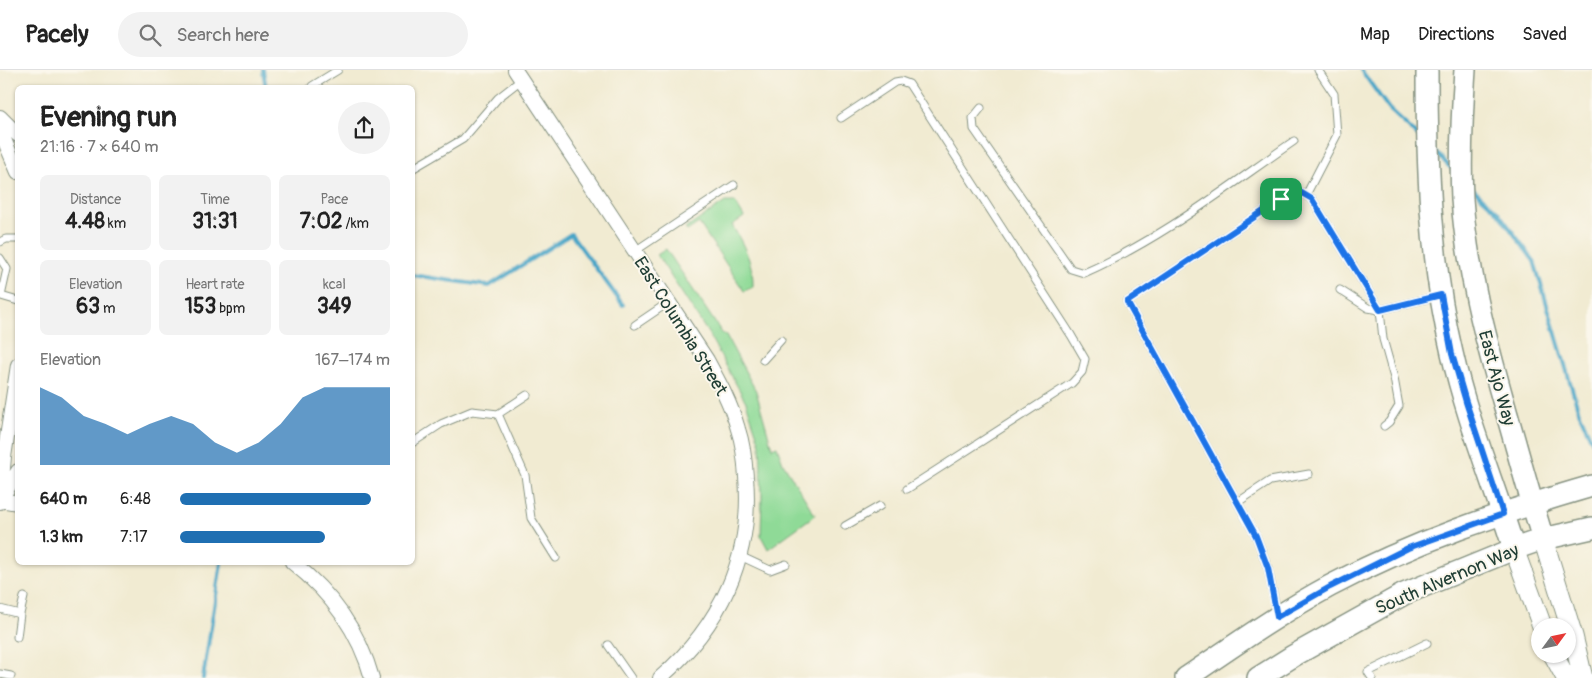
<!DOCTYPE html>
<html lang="en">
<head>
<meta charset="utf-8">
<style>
  :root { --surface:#fff; --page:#f2f2f2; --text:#222; --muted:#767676; --line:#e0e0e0; --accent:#1f6fb2 }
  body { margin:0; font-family:Pangolin,sans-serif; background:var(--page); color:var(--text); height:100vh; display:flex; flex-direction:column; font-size:19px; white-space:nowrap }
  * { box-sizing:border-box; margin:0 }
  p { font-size:16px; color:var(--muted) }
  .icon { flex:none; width:28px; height:28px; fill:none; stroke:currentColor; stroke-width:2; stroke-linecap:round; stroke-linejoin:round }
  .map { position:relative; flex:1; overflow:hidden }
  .details { position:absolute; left:15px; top:15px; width:400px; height:480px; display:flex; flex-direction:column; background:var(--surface); border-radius:8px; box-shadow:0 1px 4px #0004 }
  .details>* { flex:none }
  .needle { width:32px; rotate:57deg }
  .controls { position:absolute; left:1531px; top:548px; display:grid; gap:10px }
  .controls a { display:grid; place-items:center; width:45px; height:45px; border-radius:50%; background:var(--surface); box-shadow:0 1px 4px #0004; font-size:25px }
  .pin { position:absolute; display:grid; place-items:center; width:42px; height:42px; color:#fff; margin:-21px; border-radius:10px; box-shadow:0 2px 8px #0006 }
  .round { display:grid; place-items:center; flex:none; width:52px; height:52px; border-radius:26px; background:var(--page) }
  .headline { display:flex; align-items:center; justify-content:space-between; height:85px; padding:0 25px }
  h1 { font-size:28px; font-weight:700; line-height:38px }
  .metrics { display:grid; grid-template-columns:repeat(3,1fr); gap:8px; height:85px; padding:5px 25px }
  .metrics div { display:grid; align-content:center; border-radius:8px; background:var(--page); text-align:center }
  .metrics b { font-size:21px; font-weight:700 }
  .metrics small { font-size:14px; font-weight:400 }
  .metrics p { font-size:14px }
  .chart { height:140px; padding:10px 25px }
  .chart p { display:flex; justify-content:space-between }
  .chart svg { width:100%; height:90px; margin-top:5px; fill:var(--accent); opacity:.7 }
  ul { padding:0 25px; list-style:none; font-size:16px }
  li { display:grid; grid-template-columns:80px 60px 1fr; align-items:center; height:38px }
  li i { height:12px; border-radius:6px; background:var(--accent) }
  header { display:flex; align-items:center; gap:30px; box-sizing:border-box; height:70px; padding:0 25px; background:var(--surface); border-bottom:1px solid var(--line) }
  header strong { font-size:24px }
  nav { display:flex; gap:28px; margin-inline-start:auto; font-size:18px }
  .search { width:350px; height:45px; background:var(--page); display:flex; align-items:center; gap:12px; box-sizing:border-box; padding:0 18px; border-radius:28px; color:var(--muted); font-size:19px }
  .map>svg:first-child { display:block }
  .green { fill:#8fda97; stroke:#578c66 }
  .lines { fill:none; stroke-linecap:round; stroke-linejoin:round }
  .stream { stroke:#48a6c7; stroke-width:4 }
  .lane-casing { stroke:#889483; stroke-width:9 }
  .street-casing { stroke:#889483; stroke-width:16 }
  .secondary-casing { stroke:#889483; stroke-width:21 }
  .primary-casing { stroke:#889483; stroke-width:24 }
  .lane { stroke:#fff; stroke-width:7 }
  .street { stroke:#fff; stroke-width:14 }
  .secondary { stroke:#fff; stroke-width:19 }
  .primary { stroke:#fff; stroke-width:21 }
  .route-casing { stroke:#fff; stroke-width:10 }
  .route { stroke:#1a73e8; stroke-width:6 }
  .labels { text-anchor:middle; stroke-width:4; stroke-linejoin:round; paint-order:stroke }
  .street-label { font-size:18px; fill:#1f3d34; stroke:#fbf7ec }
</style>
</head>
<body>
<header>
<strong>Pacely</strong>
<div class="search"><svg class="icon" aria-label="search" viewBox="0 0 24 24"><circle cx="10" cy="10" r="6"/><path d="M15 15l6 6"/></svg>Search here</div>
<nav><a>Map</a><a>Directions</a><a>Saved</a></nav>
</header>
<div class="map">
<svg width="1592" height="608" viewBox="0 0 1592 608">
  <rect width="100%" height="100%" fill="#fbf7ec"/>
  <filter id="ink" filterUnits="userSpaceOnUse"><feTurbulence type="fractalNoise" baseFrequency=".02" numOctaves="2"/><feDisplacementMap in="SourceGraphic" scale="10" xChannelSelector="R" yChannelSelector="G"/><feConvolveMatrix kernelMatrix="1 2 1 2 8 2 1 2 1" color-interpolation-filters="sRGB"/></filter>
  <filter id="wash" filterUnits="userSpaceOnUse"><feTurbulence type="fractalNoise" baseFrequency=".0096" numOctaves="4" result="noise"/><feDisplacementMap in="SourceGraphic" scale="20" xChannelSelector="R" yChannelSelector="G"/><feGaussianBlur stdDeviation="1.12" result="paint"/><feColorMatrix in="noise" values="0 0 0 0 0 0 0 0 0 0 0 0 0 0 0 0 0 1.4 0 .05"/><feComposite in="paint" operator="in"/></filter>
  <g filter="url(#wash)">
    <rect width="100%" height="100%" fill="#f1ebd2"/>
    <path class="green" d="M 725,132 L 735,132 L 744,147 L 732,155 C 743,174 754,193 753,217 L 744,221 L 699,153 L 687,161 L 685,159 Z
      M 666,179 L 722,263 L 726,266 L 756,321 L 772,378 L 777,376 L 783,393 L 815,445 L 768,479 L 761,466 L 762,425 L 760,374 L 746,332 L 708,263 L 657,185 Z"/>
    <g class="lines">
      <path class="stream" d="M 263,0 L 266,18
        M 1361,0 L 1389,39 L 1420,68
        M 1436,83 L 1454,101
        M 1470,116 L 1497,141 L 1534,191 L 1579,342 L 1592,371
        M 412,205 L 489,216 L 571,164 L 623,235
        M 203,608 L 221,493"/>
    </g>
  </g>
  <g filter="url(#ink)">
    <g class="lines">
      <defs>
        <path id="lane" d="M 312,16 L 338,0
          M 981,38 L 973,48 L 974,59 L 1071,199 L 1084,203 C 1160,170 1226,118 1294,71
          M 841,48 L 895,12 L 901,11 L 909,14 L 1071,265 L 1085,289 L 1082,302 L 1072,313 L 907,419
          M 412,99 L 463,69 L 498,28 L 521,10
          M 1306,125 L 1337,65 L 1334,24 L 1318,0
          M 0,172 L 6,169 L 18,169
          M 635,181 L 734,115
          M 0,188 L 7,199 L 1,226 L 18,231
          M 1340,220 L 1368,238 L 1380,240 L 1438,226
          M 635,255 L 669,232
          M 763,290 L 781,270
          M 498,344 L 527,325
          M 412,373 L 441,354 L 472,341 L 498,344 L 525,405 L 531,448 L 556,488
          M 1238,432 L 1270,411 L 1309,404
          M 845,456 L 880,436
          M 740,486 L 770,500 L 786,494
          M 0,539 L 20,544 L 17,567
          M 20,544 L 24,527
          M 1277,544 L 1268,498 L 1256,466 L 1127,232 L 1286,126 L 1300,122 L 1312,129 L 1380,240 L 1383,269 L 1394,308 L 1399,336 L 1389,352 L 1384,356
          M 608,575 L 631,608
          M 0,604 L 11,606
          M 1372,608 L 1368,602 L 1427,573"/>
        <path id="street" d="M 515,0 L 707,290 C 719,312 731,334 738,359 C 743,374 745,391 746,407 C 753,487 720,556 660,608
          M 0,47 L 18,65
          M 0,60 L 18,102
          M 2,428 L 18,401
          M 0,430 L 18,433
          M 0,432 L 4,387 L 18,295
          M 292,492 C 330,522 359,561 372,608"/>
        <path id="secondary" d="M 1543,469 L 1573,566 L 1583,608
          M 1514,479 L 1542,556
          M 1553,584 L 1566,608"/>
        <path id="primary" d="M 1427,0 C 1427,94 1430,191 1452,283 C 1467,350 1494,414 1514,479
          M 1465,0 C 1462,43 1460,86 1462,129 C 1467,199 1485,267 1504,334 C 1517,379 1529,424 1543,469
          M 1186,608 C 1233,576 1280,543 1330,516 C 1413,472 1502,442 1592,416
          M 1258,608 L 1293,586 L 1404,524 L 1514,479 L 1543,469 L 1592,458"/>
      </defs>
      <use href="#lane" class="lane-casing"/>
      <use href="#street" class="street-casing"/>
      <use href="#secondary" class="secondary-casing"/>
      <use href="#primary" class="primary-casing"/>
      <use href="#lane" class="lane"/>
      <use href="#street" class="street"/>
      <use href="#secondary" class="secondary"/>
      <use href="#primary" class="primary"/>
    </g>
  </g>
  <g class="lines" filter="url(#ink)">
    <defs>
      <path id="route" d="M 1300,122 L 1312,129 L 1380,240 L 1441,225 L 1452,284 L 1466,332 L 1503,444 L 1408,478 L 1330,517 L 1277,547 L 1268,498 L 1256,466 L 1127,232 L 1286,126 Z"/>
    </defs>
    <use href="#route" class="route-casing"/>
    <use href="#route" class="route"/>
  </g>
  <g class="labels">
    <g class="street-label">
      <text transform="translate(681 256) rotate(58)" y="6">East Columbia Street</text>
      <text transform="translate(1497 308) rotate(75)" y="6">East Ajo Way</text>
      <text transform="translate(1447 509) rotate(-23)" y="6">South Alvernon Way</text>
    </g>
  </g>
</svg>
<div class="controls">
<a><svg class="needle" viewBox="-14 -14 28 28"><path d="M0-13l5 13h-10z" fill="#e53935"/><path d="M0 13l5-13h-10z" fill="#767676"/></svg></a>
</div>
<div class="pin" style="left:1281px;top:129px;background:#1e9e55"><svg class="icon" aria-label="arrive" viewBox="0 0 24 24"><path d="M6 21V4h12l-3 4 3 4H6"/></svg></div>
<section class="details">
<div class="headline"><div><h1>Evening run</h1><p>21:16 · 7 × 640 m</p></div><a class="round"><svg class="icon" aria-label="share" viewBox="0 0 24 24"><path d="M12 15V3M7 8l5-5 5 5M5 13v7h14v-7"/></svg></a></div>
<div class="metrics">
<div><p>Distance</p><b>4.48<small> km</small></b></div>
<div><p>Time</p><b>31:31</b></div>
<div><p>Pace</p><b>7:02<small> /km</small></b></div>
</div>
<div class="metrics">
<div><p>Elevation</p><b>63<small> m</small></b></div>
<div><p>Heart rate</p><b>153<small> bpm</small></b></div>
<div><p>kcal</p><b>349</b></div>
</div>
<div class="chart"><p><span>Elevation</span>167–174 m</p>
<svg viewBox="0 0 160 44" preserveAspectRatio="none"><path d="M0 44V6L10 11L20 20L30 24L40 29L50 24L60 20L70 24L80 33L90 38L100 33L110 24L120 11L130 6L140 6L150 6L160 6V44z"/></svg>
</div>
<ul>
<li><b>640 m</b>6:48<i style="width:91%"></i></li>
<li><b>1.3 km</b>7:17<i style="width:69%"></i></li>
</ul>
</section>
</div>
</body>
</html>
